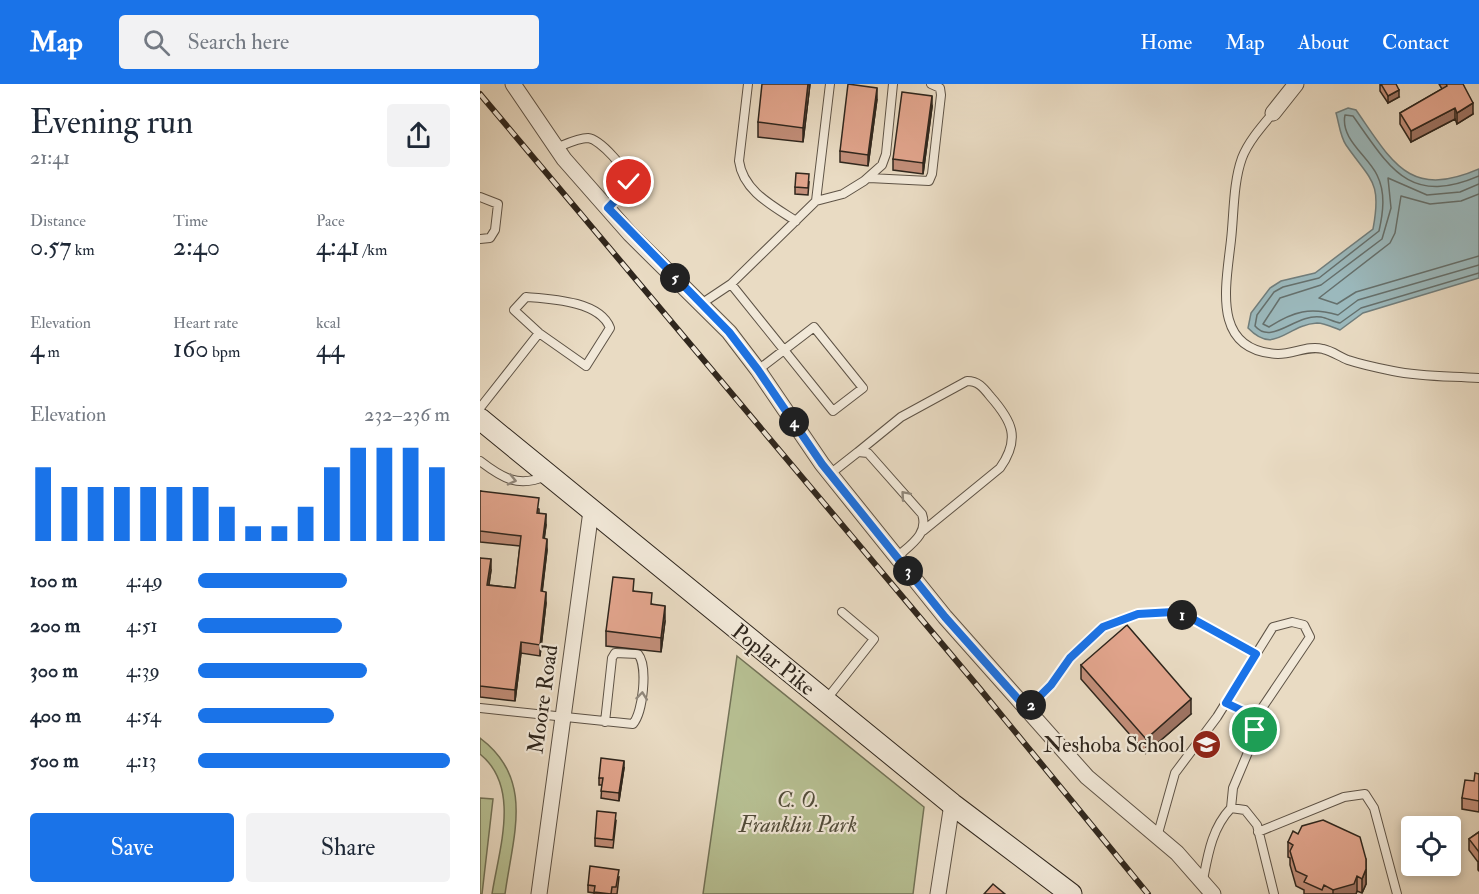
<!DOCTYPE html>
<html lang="en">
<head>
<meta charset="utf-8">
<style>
  :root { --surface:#fff; --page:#f2f2f3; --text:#1f2937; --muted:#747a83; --accent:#1a73e8 }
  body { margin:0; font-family:"IM FELL Double Pica",serif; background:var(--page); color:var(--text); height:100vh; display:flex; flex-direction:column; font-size:22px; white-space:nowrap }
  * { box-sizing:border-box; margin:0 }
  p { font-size:20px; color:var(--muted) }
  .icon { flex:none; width:33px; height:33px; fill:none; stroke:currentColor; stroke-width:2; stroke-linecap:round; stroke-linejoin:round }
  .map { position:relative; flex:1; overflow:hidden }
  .drawer { display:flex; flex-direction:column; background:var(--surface); width:480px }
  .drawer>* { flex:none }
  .tools { position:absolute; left:921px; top:732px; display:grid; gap:12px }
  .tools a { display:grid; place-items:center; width:60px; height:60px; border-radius:6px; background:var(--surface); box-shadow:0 3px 9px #0003; font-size:30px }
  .pin { position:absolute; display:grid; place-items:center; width:51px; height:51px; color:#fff; margin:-26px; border:3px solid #fff; border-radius:50%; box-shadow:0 2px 6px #0007 }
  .km { position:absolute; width:30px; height:30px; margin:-15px; border-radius:50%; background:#222; color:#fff; font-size:16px; line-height:30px; text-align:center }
  .round { display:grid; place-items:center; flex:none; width:63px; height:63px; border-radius:6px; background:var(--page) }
  .headline { display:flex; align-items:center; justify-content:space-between; height:102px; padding:0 30px }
  h1 { font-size:33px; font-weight:600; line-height:45px }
  .stats { display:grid; grid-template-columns:repeat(3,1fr); gap:9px; height:102px; padding:6px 30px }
  .stats div { display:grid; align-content:center }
  .stats b { font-size:26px; font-weight:600 }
  .stats small { font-size:16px; font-weight:400 }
  .stats p { font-size:16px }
  .chart { height:168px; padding:12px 30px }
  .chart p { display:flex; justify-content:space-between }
  .chart svg { width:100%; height:108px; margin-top:6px; stroke:var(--accent); stroke-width:6 }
  .primary-button { display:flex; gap:12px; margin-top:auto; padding:12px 30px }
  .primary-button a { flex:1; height:69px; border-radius:6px; background:var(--accent); color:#fff; font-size:24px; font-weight:600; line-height:69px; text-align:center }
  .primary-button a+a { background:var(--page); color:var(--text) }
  ul { padding:0 30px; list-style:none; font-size:20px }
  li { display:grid; grid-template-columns:96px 72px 1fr; align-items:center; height:45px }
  li i { height:15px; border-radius:8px; background:var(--accent) }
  header { display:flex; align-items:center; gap:36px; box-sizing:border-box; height:84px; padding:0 30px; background:var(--accent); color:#fff }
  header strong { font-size:28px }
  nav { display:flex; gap:33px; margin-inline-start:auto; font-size:21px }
  .search { width:420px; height:54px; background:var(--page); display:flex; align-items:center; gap:15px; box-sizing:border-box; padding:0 21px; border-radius:6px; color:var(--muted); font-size:22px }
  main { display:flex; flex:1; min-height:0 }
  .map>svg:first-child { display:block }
  .green { fill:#b7c093; stroke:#737358; stroke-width:1.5 }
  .water { fill:#9bb9bd; stroke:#707e7d; stroke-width:1.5 }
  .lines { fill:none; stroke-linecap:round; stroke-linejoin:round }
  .shore { stroke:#65706d; stroke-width:1.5 }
  .lane-casing { stroke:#5e5346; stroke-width:10 }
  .street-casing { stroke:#5e5346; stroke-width:17 }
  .secondary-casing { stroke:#2f261d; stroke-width:23 }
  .lane { stroke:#f1e8d8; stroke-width:8 }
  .street { stroke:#f1e8d8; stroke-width:15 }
  .secondary { stroke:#f1e8d8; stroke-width:21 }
  .rail-casing { stroke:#2f261d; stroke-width:6 }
  .rail { stroke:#f1e8d8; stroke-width:4; stroke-dasharray:11; stroke-linecap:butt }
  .wall { fill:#c28e79; stroke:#2f261d; stroke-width:1.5 }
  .shaded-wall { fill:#9e7463; stroke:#2f261d; stroke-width:1.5 }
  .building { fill:#e2a58d; stroke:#2f261d; stroke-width:1.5 }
  .oneway { stroke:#90877a }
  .route-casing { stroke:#fff; stroke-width:12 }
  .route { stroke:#1a73e8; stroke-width:8 }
  .labels { text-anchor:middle; stroke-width:4.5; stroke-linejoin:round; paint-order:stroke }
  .street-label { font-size:22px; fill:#2f261d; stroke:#f1e8d8 }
  .poi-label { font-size:22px; fill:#2f261d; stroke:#f1e8d8; text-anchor:end }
  .park-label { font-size:22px; font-style:italic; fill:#514c3a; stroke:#f1e8d8 }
</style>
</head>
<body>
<header>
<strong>Map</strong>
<div class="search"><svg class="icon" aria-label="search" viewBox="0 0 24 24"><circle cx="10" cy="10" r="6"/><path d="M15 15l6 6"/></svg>Search here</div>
<nav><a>Home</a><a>Map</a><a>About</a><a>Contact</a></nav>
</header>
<main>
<section class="drawer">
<div class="headline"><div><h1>Evening run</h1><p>21:41</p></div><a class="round"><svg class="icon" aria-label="share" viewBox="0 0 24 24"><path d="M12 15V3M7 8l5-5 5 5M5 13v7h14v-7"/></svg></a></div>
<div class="stats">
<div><p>Distance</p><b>0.57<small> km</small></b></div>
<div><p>Time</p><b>2:40</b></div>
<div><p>Pace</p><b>4:41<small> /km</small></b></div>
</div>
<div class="stats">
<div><p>Elevation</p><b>4<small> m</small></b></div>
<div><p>Heart rate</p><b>160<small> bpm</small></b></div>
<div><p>kcal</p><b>44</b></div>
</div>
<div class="chart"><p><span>Elevation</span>232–236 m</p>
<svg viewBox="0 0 160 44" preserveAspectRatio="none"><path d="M5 44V14M15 44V22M25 44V22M35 44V22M45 44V22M55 44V22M65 44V22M75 44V30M85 44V38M95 44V38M105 44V30M115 44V14M125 44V6M135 44V6M145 44V6M155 44V14"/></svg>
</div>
<ul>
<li><b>100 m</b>4:49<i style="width:59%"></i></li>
<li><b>200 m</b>4:51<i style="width:57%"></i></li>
<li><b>300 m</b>4:39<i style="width:67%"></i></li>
<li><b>400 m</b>4:54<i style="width:54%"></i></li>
<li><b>500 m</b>4:13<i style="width:100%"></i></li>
</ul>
<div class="primary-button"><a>Save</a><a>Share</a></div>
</section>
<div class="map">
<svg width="999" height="810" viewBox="0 0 999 810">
  <rect width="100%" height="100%" fill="#e9dbc3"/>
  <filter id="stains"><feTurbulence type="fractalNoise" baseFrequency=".00333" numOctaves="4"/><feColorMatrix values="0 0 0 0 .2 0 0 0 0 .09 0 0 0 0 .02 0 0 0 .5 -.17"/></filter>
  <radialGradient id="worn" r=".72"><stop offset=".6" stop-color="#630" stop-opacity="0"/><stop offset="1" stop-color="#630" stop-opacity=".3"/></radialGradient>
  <path class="green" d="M 257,572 L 444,723 L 433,810 L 223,810 Z
    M 0,654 C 55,695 33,751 25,810 L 12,810 C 19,765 41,703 0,670 Z
    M 0,714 L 13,715 L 2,810 L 0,810 Z"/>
  <path class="water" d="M 868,24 L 876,26 C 913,79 929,115 999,85 L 999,194 L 883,229 L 860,246 C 854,244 845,239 837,239 C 806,241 795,272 768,244 L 771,229 L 790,204 L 801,197 L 835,189 L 893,145 C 902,97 891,97 866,61 C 860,52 859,39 856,29 Z"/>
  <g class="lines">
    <path class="shore" d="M 999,92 C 929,122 910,84 873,32 L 865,31 C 860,55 888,72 897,91 C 906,109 903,129 899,147 L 839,194 L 803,203 L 794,208 L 777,231 L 775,242 C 792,262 816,229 841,233 C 847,234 854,238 860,239 L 881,224 L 999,189
      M 999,100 L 980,108 L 947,111 L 908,94 L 911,124 L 902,155 L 841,201 L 800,214 L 783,240 L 789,243 C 814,227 830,223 858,231 L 878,216 L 999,181
      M 999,110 L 981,117 L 950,120 L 921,112 L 915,149 L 910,159 L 839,214 L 857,220 L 876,208 L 999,172"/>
    <defs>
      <path id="lane" d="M 268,0 L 259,77 C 263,107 293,122 316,137
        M 793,29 C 782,42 768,58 762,74 C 753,99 754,130 751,156 C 746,202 731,267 798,270 C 814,270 828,261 843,265 C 852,267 860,273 868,276 C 883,281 898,284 913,287 C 942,293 970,292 999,294
        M 76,64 C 86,60 98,54 108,54 C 120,55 149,87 148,98 C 148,108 134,118 128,124
        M 389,94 L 449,97 L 452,90 L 461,11 L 460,4 L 451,0
        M 0,113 L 18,120 L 15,146 L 10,154 L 0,155
        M 336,117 L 363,110 L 384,97 L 402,81 L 406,70 L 413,0
        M 251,200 L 336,117 L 350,0
        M 46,213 C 71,215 120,217 130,244 L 106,282 L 59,249 L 34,226 Z
        M 221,220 L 251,200 L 353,327 L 383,304 L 334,243 L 278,286
        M 0,324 L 59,249
        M 378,368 L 421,333 L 487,297 C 498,297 503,303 510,312 C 532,337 541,354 520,384 L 443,447
        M 0,377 C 22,394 38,404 66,392
        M 350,390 L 378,368 L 388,369 L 442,430 C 449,450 430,461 417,473
        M 346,616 L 394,555 L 362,528
        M 746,619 L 776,633
        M 0,624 L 153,640 C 163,628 168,582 158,570 L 135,569 L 132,574 L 125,638
        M 547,625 L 571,601 L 590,574 L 623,543 L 659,530 L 693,528 L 711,534 L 776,570
        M 778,748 L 864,713 L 885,710 L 894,724 L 917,810
        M 677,753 L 695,689 L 737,633 L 793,543 L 812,538 L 824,541 L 830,553 L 776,633 L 769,666 L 753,704 L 751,724
        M 723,796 C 728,770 732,744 751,724 L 765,726 L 777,741 L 794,810"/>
      <path id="street" d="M 33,0 L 84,75 L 150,150 L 249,248 L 278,286 L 342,380 L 465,533 L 607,693 L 697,769 L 733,810
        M 793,29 L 816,0
        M 59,810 L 111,427
        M 458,810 L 472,720"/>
      <path id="secondary" d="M 0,335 L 472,720 L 591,810"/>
    </defs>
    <use href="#lane" class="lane-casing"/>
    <use href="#street" class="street-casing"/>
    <use href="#secondary" class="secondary-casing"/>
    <use href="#lane" class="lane"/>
    <use href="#street" class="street"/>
    <use href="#secondary" class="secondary"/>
    <defs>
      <path id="rail" d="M 0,10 L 500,605 L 668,810"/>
    </defs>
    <use href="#rail" class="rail-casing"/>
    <use href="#rail" class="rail"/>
  </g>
  <path class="wall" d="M 330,0 L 323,58 L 278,53 L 278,38 Z
    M 900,0 L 919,13 L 908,19 L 900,7 Z
    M 959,0 L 983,0 L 993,30 L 977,40 L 975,35 L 931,58 L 920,40 L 920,29 L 962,5 Z
    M 397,15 L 388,82 L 360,78 L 360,67 Z
    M 452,23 L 443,90 L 413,86 L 413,75 Z
    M 329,98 L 328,111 L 315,110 L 315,103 Z
    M 0,407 L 59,425 L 59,429 L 66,441 L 64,454 L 67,466 L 62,507 L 66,519 L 60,572 L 41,569 L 35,617 L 0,613 L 0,474 L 11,486 L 9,501 L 35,504 L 40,462 L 0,458 Z
    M 154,507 L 172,520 L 185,537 L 181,568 L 126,562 L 126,547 Z
    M 601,581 L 711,630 L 666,669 L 601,595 Z
    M 144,684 L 139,717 L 121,714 L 122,701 L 119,701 L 119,694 Z
    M 999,690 L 999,728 L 982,725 L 982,714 Z
    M 136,737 L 133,764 L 115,762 L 115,754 Z
    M 999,748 L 999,787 L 998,786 L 998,778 L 989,766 L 989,755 Z
    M 808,758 L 886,775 L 886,800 L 882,809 L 877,807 L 876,810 L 824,810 L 824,806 L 816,802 L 810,781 L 810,774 L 808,773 Z
    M 139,793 L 137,810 L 114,810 L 114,809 L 108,808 L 108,801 Z"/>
  <path class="shaded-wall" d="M 328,0 L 330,0 L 323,58 L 323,44 Z
    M 397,4 L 397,15 L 388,82 L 388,71 Z
    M 919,6 L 919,13 L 908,19 L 908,12 Z
    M 452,12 L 452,23 L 443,90 L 443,79 Z
    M 993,19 L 993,30 L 977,40 L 977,29 Z
    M 975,24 L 975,35 L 931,58 L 931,47 Z
    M 66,430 L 66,441 L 63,465 L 63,454 Z
    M 67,455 L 67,466 L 61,518 L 61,507 Z
    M 11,475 L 11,486 L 7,512 L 7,501 Z
    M 66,508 L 66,519 L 60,572 L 60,561 Z
    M 185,522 L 185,537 L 181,568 L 181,554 Z
    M 41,558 L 41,569 L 35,617 L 35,606 Z
    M 711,615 L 711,630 L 666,669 L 666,655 Z
    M 144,677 L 144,684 L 139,717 L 139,709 Z
    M 886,785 L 886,800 L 882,809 L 882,795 Z
    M 877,792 L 877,807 L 876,810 L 853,810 L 853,806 Z"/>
  <path class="building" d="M 282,0 L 328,0 L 323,44 L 278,38 Z
    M 368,0 L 397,4 L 388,71 L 360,67 Z
    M 901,0 L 916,0 L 919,6 L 908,12 Z
    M 966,0 L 983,0 L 993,19 L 977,29 L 975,24 L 931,47 L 920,29 L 967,2 Z
    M 422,8 L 452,12 L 443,79 L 413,75 Z
    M 316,89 L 329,90 L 328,104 L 315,103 Z
    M 0,407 L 59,414 L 57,429 L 66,430 L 63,454 L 67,455 L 61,507 L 66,508 L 60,561 L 41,558 L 35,606 L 0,602 L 0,474 L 11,475 L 7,501 L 35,504 L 41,452 L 0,447 Z
    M 133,493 L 154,495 L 153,507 L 172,509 L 171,520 L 185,522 L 181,554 L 126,547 Z
    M 647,541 L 711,615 L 666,655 L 601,581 Z
    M 121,674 L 144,677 L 139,709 L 121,707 L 123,694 L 119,694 Z
    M 995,689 L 999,690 L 999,717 L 982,714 L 985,696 L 994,697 Z
    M 117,727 L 136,729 L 133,756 L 115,754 Z
    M 843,736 L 880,753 L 886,775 L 886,785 L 882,795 L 877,792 L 874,800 L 853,806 L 844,801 L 842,806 L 824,798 L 827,792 L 816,787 L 810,767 L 813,761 L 808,758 L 813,747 L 818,750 L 822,742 Z
    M 999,748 L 999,768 L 989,755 Z
    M 110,782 L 139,786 L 136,803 L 132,803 L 131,810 L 114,808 L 115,802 L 108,801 Z
    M 513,800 L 525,810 L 504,810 Z"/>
  <defs><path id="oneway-chevron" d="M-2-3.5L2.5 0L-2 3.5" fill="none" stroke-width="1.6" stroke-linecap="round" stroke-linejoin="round" transform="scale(1.5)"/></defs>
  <g class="oneway">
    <use href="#oneway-chevron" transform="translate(32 396) rotate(13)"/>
    <use href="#oneway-chevron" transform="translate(425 411) rotate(-131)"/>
    <use href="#oneway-chevron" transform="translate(162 612) rotate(-84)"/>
  </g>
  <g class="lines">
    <defs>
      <path id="route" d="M 149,98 L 148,103 L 128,124 L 249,248 L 278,286 L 342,380 L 465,533 L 547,625 L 571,601 L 590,574 L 623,543 L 658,530 L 693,528 L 711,534 L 776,570 L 746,619 L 776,633 L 775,646"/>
    </defs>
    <use href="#route" class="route-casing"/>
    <use href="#route" class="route"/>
  </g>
  <defs>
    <symbol id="school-disc" viewBox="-11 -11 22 22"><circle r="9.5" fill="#8f2418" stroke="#f1e8d8"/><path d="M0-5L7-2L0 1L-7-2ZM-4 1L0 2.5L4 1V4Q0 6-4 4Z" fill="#fff"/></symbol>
  </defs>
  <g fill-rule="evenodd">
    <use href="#school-disc" x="710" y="644" width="33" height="33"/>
  </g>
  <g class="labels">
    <g class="street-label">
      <text transform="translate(294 575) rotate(39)" y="8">Poplar Pike</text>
      <text transform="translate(62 615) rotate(-82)" y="8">Moore Road</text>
    </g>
    <g class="poi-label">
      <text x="705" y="668">Neshoba School</text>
    </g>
    <g class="park-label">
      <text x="318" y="723">C. O.<tspan x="318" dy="25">Franklin Park</tspan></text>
    </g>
  </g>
  <rect width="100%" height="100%" filter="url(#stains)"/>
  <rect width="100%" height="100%" fill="url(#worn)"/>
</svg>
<div class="tools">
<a><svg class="icon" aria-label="locate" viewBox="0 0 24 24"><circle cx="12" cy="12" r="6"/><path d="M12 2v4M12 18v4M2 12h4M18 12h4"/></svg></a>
</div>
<div class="pin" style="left:775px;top:646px;background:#1e9e55"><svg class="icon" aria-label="arrive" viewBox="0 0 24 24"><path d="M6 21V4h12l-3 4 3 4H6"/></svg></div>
<div class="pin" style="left:149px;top:98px;background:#d93025"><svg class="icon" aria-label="check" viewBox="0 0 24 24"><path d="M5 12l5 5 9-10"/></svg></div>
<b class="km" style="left:702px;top:531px">1</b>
<b class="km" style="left:551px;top:621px">2</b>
<b class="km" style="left:428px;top:487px">3</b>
<b class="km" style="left:314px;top:338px">4</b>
<b class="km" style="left:195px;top:194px">5</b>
</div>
</main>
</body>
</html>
